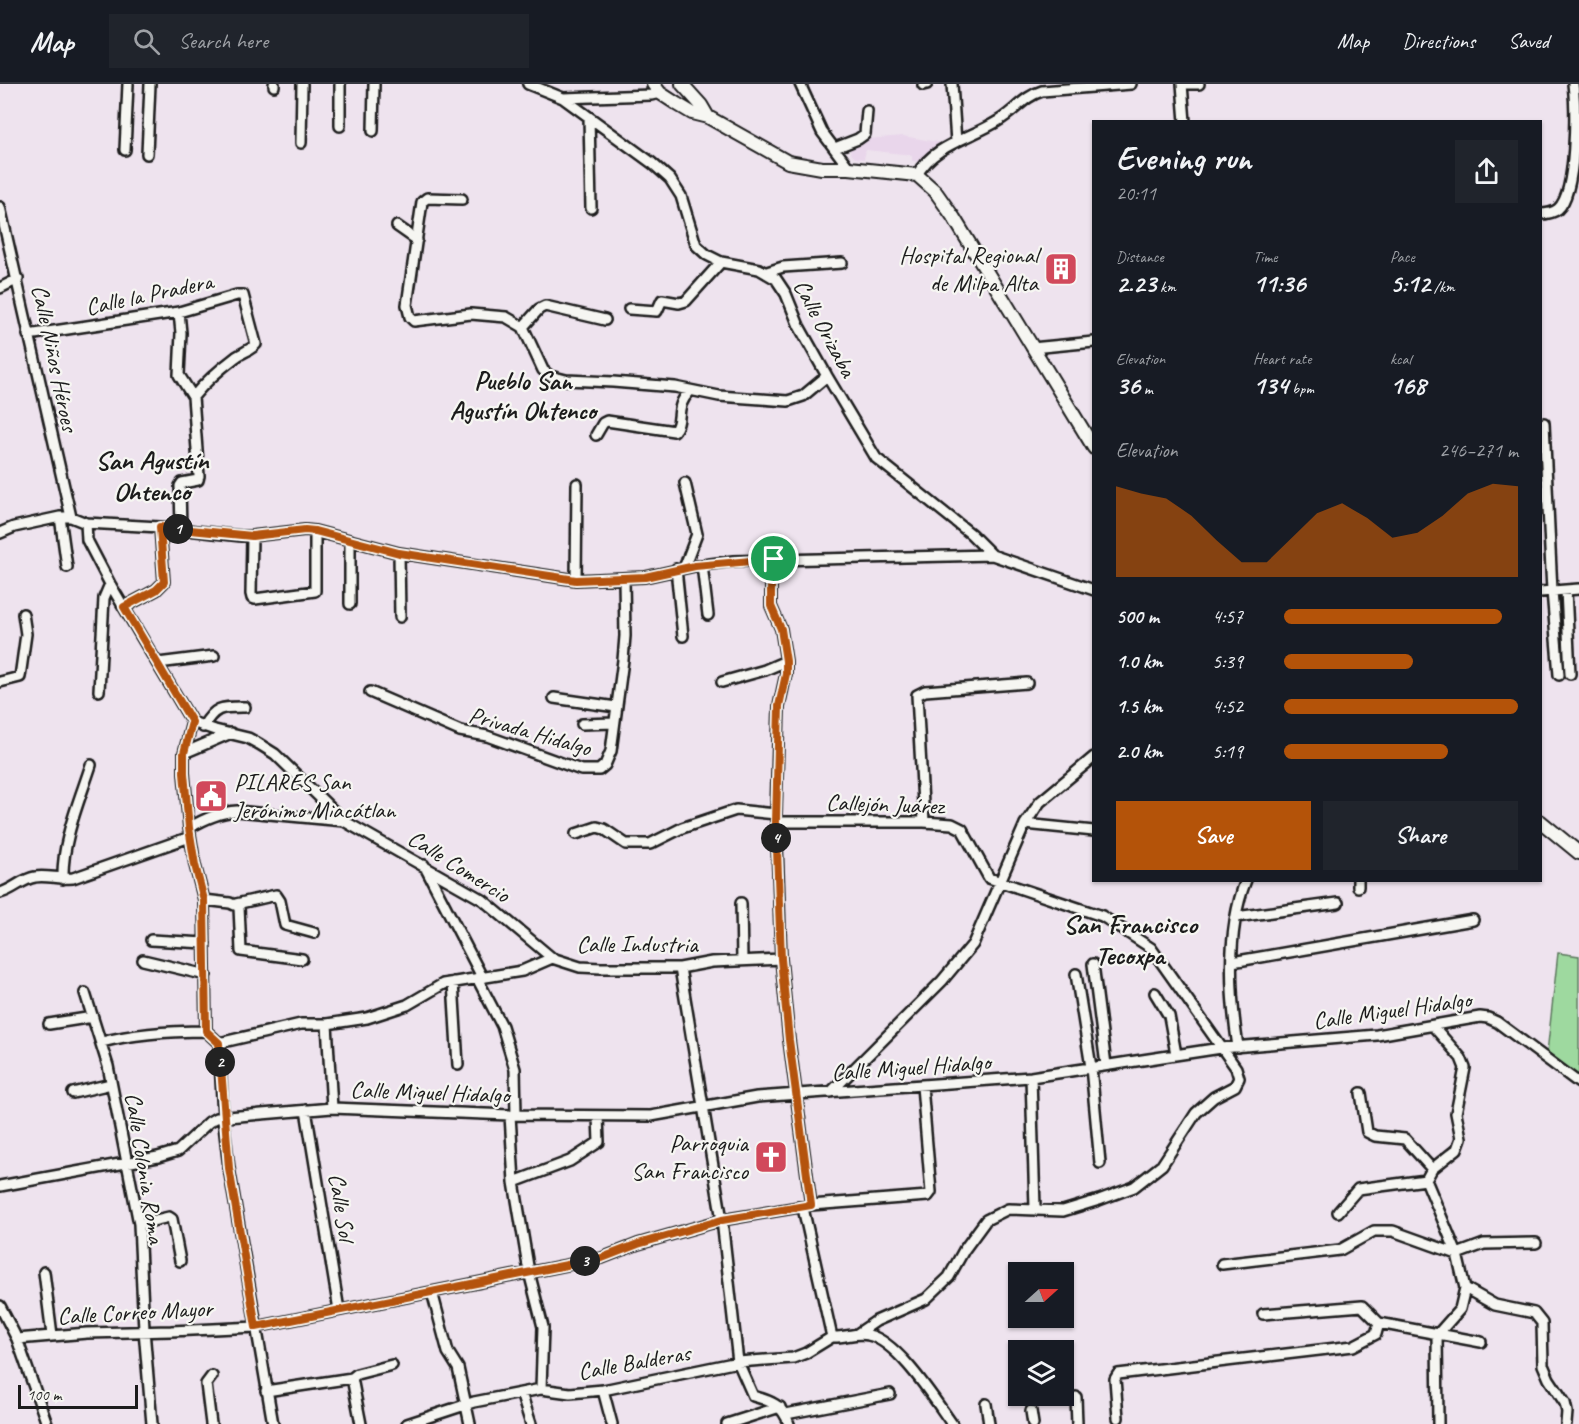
<!DOCTYPE html>
<html lang="en">
<head>
<meta charset="utf-8">
<style>
  :root { --surface:#171b24; --page:#20242c; --text:#f1f3f6; --muted:#9ea1a6; --line:#363941; --accent:#b45309 }
  body { margin:0; font-family:Caveat,sans-serif; background:var(--page); color:var(--text); height:100vh; display:flex; flex-direction:column; font-size:22px; white-space:nowrap }
  * { box-sizing:border-box; margin:0 }
  p { font-size:20px; color:var(--muted) }
  .icon { flex:none; width:33px; height:33px; fill:none; stroke:currentColor; stroke-width:2; stroke-linecap:round; stroke-linejoin:round }
  .map { position:relative; flex:1; overflow:hidden }
  .details { position:absolute; left:1092px; top:36px; width:450px; height:762px; display:flex; flex-direction:column; background:var(--surface); border-radius:0px; box-shadow:0 2px 4px #0004 }
  .details>* { flex:none }
  .needle { width:39px; rotate:69deg }
  .tools { position:absolute; left:1008px; top:1178px; display:grid; gap:12px }
  .tools a { display:grid; place-items:center; width:66px; height:66px; border-radius:0px; background:var(--surface); box-shadow:0 2px 4px #0004; font-size:30px }
  .scale { position:absolute; left:18px; bottom:15px; width:120px; box-sizing:border-box; padding-left:6px; border:3px solid #1c1c1c; border-top:0; font-size:16px; line-height:21px; white-space:nowrap; color:#1c1c1c; -webkit-text-stroke:4px #f6f6f2; paint-order:stroke }
  .pin { position:absolute; display:grid; place-items:center; width:51px; height:51px; color:#fff; margin:-26px; border:3px solid #fff; border-radius:50%; box-shadow:0 2px 6px #0007 }
  .km { position:absolute; width:30px; height:30px; margin:-15px; border-radius:50%; background:#222; color:#fff; font-size:16px; line-height:30px; text-align:center }
  .round { display:grid; place-items:center; flex:none; width:63px; height:63px; border-radius:0px; background:var(--page) }
  .overview { display:flex; align-items:center; justify-content:space-between; height:102px; padding:0 24px }
  h1 { font-size:33px; font-weight:700; line-height:45px }
  .figures { display:grid; grid-template-columns:repeat(3,1fr); gap:9px; height:102px; padding:6px 24px }
  .figures div { display:grid; align-content:center }
  .figures b { font-size:26px; font-weight:700 }
  .figures small { font-size:16px; font-weight:400 }
  .figures p { font-size:16px }
  .chart { height:168px; padding:12px 24px }
  .chart p { display:flex; justify-content:space-between }
  .chart svg { width:100%; height:108px; margin-top:6px; fill:var(--accent); opacity:.7 }
  .button { display:flex; gap:12px; margin-top:auto; padding:12px 24px }
  .button a { flex:1; height:69px; border-radius:0px; background:var(--accent); color:#fff; font-size:24px; font-weight:700; line-height:69px; text-align:center }
  .button a+a { background:var(--page); color:var(--text) }
  ul { padding:0 24px; list-style:none; font-size:20px }
  li { display:grid; grid-template-columns:96px 72px 1fr; align-items:center; height:45px }
  li i { height:15px; border-radius:8px; background:var(--accent) }
  header { display:flex; align-items:center; gap:36px; box-sizing:border-box; height:84px; padding:0 30px; background:var(--surface); border-bottom:2px solid var(--line) }
  header strong { font-size:28px }
  nav { display:flex; gap:33px; margin-inline-start:auto; font-size:21px }
  .search { width:420px; height:54px; background:var(--page); display:flex; align-items:center; gap:15px; box-sizing:border-box; padding:0 21px; border-radius:0px; color:var(--muted); font-size:22px }
  .map>svg:first-child { display:block }
  .built { fill:#e9d6eb }
  .green { fill:#9ed99f; stroke:#5d7a5e; stroke-width:1.5 }
  .lines { fill:none; stroke-linecap:round; stroke-linejoin:round }
  .minor-casing { stroke:#1c1c1c; stroke-width:14 }
  .major-casing { stroke:#1c1c1c; stroke-width:16 }
  .minor { stroke:#f6f6f2; stroke-width:9 }
  .major { stroke:#f6f6f2; stroke-width:12 }
  .route-casing { stroke:#fff; stroke-width:12 }
  .route { stroke:#b45309; stroke-width:8 }
  .labels { text-anchor:middle; stroke-width:4.5; stroke-linejoin:round; paint-order:stroke }
  .poi-label { font-size:24px; fill:#1c1c1c; stroke:#f6f6f2; text-anchor:end }
  .street-label { font-size:24px; fill:#1c1c1c; stroke:#f6f6f2 }
  .neighbourhood-label { font-size:26px; font-weight:bold; fill:#1c1c1c; stroke:#f6f6f2 }
  .quarter-label { font-size:27px; font-weight:bold; fill:#1c1c1c; stroke:#f6f6f2 }
</style>
</head>
<body>
<header>
<strong>Map</strong>
<div class="search"><svg class="icon" aria-label="search" viewBox="0 0 24 24"><circle cx="10" cy="10" r="6"/><path d="M15 15l6 6"/></svg>Search here</div>
<nav><a>Map</a><a>Directions</a><a>Saved</a></nav>
</header>
<div class="map">
<svg width="1579" height="1340" viewBox="0 0 1579 1340">
  <rect width="100%" height="100%" fill="#eee3ee"/>
  <filter id="ink" filterUnits="userSpaceOnUse"><feTurbulence type="fractalNoise" baseFrequency=".0167" numOctaves="2"/><feDisplacementMap in="SourceGraphic" scale="12" xChannelSelector="R" yChannelSelector="G"/><feConvolveMatrix kernelMatrix="1 2 1 2 8 2 1 2 1" color-interpolation-filters="sRGB"/></filter>
  <g filter="url(#ink)">
    <path class="built" d="M 903,52 L 943,59 L 921,78 L 912,77 L 912,71 L 866,66 L 864,75 L 855,74 L 850,69 L 851,60 L 868,55 Z"/>
    <path class="green" d="M 1558,869 L 1579,872 L 1579,993 L 1547,969 Z"/>
    <g class="lines">
      <defs>
        <path id="minor" d="M 340,0 L 340,42
          M 528,0 L 563,14 L 652,79 L 670,95 L 681,112 L 696,161 L 707,171 L 721,178 L 759,185 L 776,195 L 786,210 L 799,242 L 827,292 L 876,374 L 971,450 L 992,471
          M 800,0 L 822,48 L 849,84
          M 952,0 L 956,58
          M 923,1 L 927,0
          M 274,2 L 274,0
          M 563,14 L 651,11 L 660,9
          M 589,33 L 591,124
          M 1185,38 L 1182,0 L 1199,0
          M 373,47 L 374,0
          M 301,59 L 302,0
          M 835,64 L 858,55 L 865,50 L 867,27
          M 125,66 L 128,0
          M 147,70 L 150,0
          M 917,91 C 934,59 977,53 1004,33 C 1018,23 1026,12 1042,7 L 1131,0
          M 462,115 L 427,114 L 422,118 L 407,221 L 410,233 L 414,237 L 471,230 L 506,233 L 523,243 L 543,286 L 550,292 L 566,296 L 613,298 L 675,303 L 719,312 L 788,317 L 803,312 L 827,292
          M 0,123 L 71,433
          M 1540,130 C 1547,130 1553,129 1558,125 C 1577,108 1576,25 1573,0
          M 397,142 L 417,156
          M 767,188 L 783,183 L 842,179
          M 0,204 L 18,195
          M 629,225 L 657,227 L 662,216 L 679,219 L 686,217 L 721,178
          M 523,243 L 539,225 L 545,222 L 605,236
          M 28,251 L 179,228 L 237,211 L 243,211 L 256,260 C 251,266 243,268 236,273 C 220,285 205,298 193,313 L 179,291 L 181,249 L 179,228
          M 1032,264 L 1094,258
          M 1544,339 L 1552,507 L 1559,591
          M 596,351 L 603,339 L 607,337 L 674,347 C 684,336 673,324 690,307
          M 60,433 L 67,483
          M 86,439 L 87,456 L 110,500 L 192,638
          M 181,445 L 180,402 L 182,399 L 198,396 L 199,392 L 193,313
          M 0,449 L 14,443 L 60,433 L 71,433 L 86,439 L 160,443 L 241,452 L 252,452 L 305,446 L 315,447 L 399,469 L 576,496 L 645,493 L 695,482 L 733,477 L 992,471 L 1094,506
          M 252,452 L 251,510 L 252,514 L 255,515 L 315,507 L 315,447
          M 350,457 L 350,520
          M 399,469 L 400,533
          M 774,475 L 771,500 L 771,522 L 781,545 L 786,577 L 786,590 L 779,622 L 776,730 L 781,875 L 789,956 L 811,1121
          M 702,481 L 708,531
          M 684,484 L 697,450 L 685,399
          M 676,485 L 683,552
          M 576,496 L 577,400
          M 1566,506 L 1570,590
          M 1540,508 L 1579,505
          M 124,523 L 156,506 L 164,498 L 160,443
          M 158,579 L 214,572
          M 0,598 L 20,593 L 26,550 L 23,530
          M 722,598 L 765,586 L 786,577
          M 99,607 L 104,514 L 110,500
          M 370,608 L 460,647 L 487,652 L 581,686 L 599,686 L 605,681 L 611,667 L 623,576 L 625,552 L 624,495
          M 554,614 L 616,623
          M 192,638 L 215,646 L 248,654 L 259,660 L 275,670 L 344,737 L 483,816 L 552,874 L 580,883 L 601,884 L 680,884 L 712,878 L 781,875
          M 192,638 L 184,669 L 184,689 L 189,744 L 195,781 L 204,816 L 206,947
          M 582,640 L 614,639
          M 203,643 C 215,622 222,623 245,623
          M 184,669 L 231,649
          M 776,738 L 924,738 L 952,740 L 962,745 L 989,794 L 1102,832 L 1151,864 L 1236,984 L 1239,994 L 1235,1002 L 1214,1013 L 1196,1029 L 1162,1081 L 1134,1103 L 1099,1116 L 1063,1127 L 1008,1125 L 986,1136 L 964,1166 L 949,1193 L 926,1215 L 876,1237 L 857,1250
          M 924,738 L 917,611 L 925,607 L 1027,599
          M 1025,740 L 1094,747
          M 189,744 C 204,735 219,728 237,727 L 344,737
          M 576,750 L 597,743 L 604,745 L 626,760 L 650,760 L 682,744 L 736,726 L 776,730
          M 424,781 L 482,893
          M 63,795 C 62,756 79,718 91,681
          M 1358,803 L 1358,796
          M 0,809 C 13,806 22,795 35,793 C 45,791 60,795 73,794 L 190,753
          M 204,816 L 230,819 L 239,823 L 241,867 L 302,875
          M 741,819 L 742,876
          M 236,820 L 276,811 L 280,817 L 285,841 L 314,849
          M 1236,833 L 1338,819
          M 151,856 L 205,859
          M 143,876 L 206,891
          M 1232,878 L 1473,836
          M 1093,880 L 1106,981
          M 680,884 L 722,1136 L 738,1278 L 753,1312 C 771,1317 783,1321 789,1340
          M 1076,890 L 1091,983 L 1100,1079
          M 477,894 L 502,942 L 515,985 L 516,1031
          M 453,898 L 458,981
          M 85,909 L 108,982 L 139,1140 L 144,1246 L 152,1340
          M 1155,909 L 1169,932 L 1176,970
          M 49,940 L 93,933
          M 327,940 L 332,1024
          M 1433,942 L 1461,974 L 1465,984 L 1456,1029 L 1461,1054 L 1457,1065 L 1432,1085 L 1426,1096 L 1457,1170 L 1465,1204 L 1460,1225 L 1437,1251 L 1438,1340
          M 102,958 C 136,949 171,947 206,947 L 219,959 L 301,940 L 327,940 L 367,934 L 407,921 L 443,900 L 522,887 L 552,874
          M 219,959 L 223,1033 L 229,1084 L 273,1340
          M 1238,963 C 1230,911 1226,846 1246,796
          M 1031,993 L 1035,1124
          M 831,1008 L 942,897 L 973,860 L 1025,740 L 1040,718 L 1094,673
          M 73,1009 L 111,1000
          M 1361,1009 L 1367,1048 L 1375,1052 L 1405,1055 L 1432,1085
          M 306,1026 L 339,1226
          M 510,1031 L 514,1098 L 529,1188 L 543,1243 L 541,1305
          M 514,1098 L 570,1077 L 599,1058 L 598,1032
          M 0,1102 L 158,1073 L 178,1067 L 209,1038 L 216,1034 L 332,1024 L 510,1031 L 651,1032 L 757,1013 L 1031,993 L 1221,964 L 1377,951 L 1480,933 L 1488,934 L 1497,938 L 1579,999
          M 803,1124 L 832,1253
          M 1338,1128 L 1358,1105 L 1426,1096
          M 139,1140 L 169,1133 L 172,1135 L 180,1177
          M 1222,1180 L 1340,1166 L 1374,1147 L 1393,1147 L 1457,1170 L 1484,1160 L 1536,1159
          M 44,1188 L 52,1251
          M 1465,1204 L 1495,1221 L 1534,1229 L 1542,1239 L 1543,1281 L 1549,1295 L 1565,1319 L 1567,1328 L 1566,1340
          M 432,1208 L 448,1268 L 458,1284 L 470,1340
          M 0,1222 L 17,1255 L 47,1340
          M 1263,1230 L 1362,1222 L 1379,1239
          M 832,1253 C 844,1254 856,1248 868,1251 C 898,1257 934,1315 952,1340
          M 17,1255 L 87,1249 L 171,1247 L 256,1243 L 602,1174 L 638,1160 L 722,1136 L 811,1121 L 928,1112 L 931,1108 L 922,1002
          M 603,1306 L 612,1340
          M 266,1307 L 352,1294
          M 521,1309 L 531,1340
          M 1076,1313 L 1077,1340
          M 986,1320 L 989,1340
          M 1031,1327 L 1033,1340
          M 786,1330 L 890,1310
          M 1118,1334 L 1115,1295 L 1118,1290 L 1353,1262 L 1376,1250 L 1379,1239 L 1481,1258
          M 211,1340 L 206,1300 L 212,1292
          M 361,1340 L 352,1294 L 357,1290 L 392,1281
          M 407,1340 L 474,1318 L 541,1305 L 570,1309 L 603,1306 L 738,1278 L 793,1274 L 806,1269 L 832,1253
          M 727,1340 L 780,1323"/>
        <path id="major" d="M 653,0 L 660,9 L 677,20 L 692,29 L 708,33 L 788,78 L 822,84 L 849,84 L 917,91 L 935,107 L 954,134 L 1094,364
          M 682,0 L 701,21 L 708,33
          M 1540,737 L 1579,769"/>
      </defs>
      <use href="#minor" class="minor-casing"/>
      <use href="#major" class="major-casing"/>
      <use href="#minor" class="minor"/>
      <use href="#major" class="major"/>
    </g>
  </g>
  <g class="lines" filter="url(#ink)">
    <defs>
      <path id="route" d="M 160,443 L 252,452 L 305,446 L 315,447 L 399,469 L 576,496 L 645,493 L 695,482 L 774,475 L 771,500 L 771,522 L 781,545 L 786,577 L 786,590 L 779,622 L 776,738 L 781,875 L 789,956 L 811,1121 L 722,1136 L 638,1160 L 602,1174 L 256,1243 L 229,1084 L 219,959 L 206,947 L 204,816 L 195,781 L 189,744 L 184,689 L 184,669 L 192,638 L 124,523 L 156,506 L 164,498 Z"/>
    </defs>
    <use href="#route" class="route-casing"/>
    <use href="#route" class="route"/>
  </g>
  <defs>
    <symbol id="building-square" viewBox="-11 -11 22 22"><rect x="-9" y="-9" width="18" height="18" rx="4" fill="#d1495b" stroke="#f6f6f2"/><path d="M-4-6H4V6H1V3H-1V6H-4ZM-2.5-4.3h1.7v1.8h-1.7ZM.8-4.3h1.7v1.8H.8ZM-2.5-1h1.7V.8h-1.7ZM.8-1h1.7V.8H.8Z" fill="#fff"/></symbol>
    <symbol id="civic-square" viewBox="-11 -11 22 22"><rect x="-9" y="-9" width="18" height="18" rx="4" fill="#d1495b" stroke="#f6f6f2"/><path d="M-.6-6.5H3V-4.5H.6V-3L4-1V1h2V6H-6V1h2V-1L-.6-3ZM-1.2 2.5V6h2.4V2.5Z" fill="#fff"/></symbol>
    <symbol id="church-square" viewBox="-11 -11 22 22"><rect x="-9" y="-9" width="18" height="18" rx="4" fill="#d1495b" stroke="#f6f6f2"/><path d="M-1.2-6h2.4v3.5h3.3v2.4h-3.3V6h-2.4V-.1h-3.3v-2.4h3.3Z" fill="#fff"/></symbol>
  </defs>
  <g fill-rule="evenodd">
    <use href="#building-square" x="1042" y="166" width="38" height="38"/>
    <use href="#civic-square" x="192" y="693" width="38" height="38"/>
    <use href="#church-square" x="752" y="1054" width="38" height="38"/>
  </g>
  <g class="labels">
    <g class="poi-label">
      <text x="1038" y="179">Hospital Regional<tspan x="1038" dy="28">de Milpa Alta</tspan></text>
      <text x="234" y="706" text-anchor="start">PILARES San<tspan x="234" dy="28">Jerónimo Miacátlan</tspan></text>
      <text x="748" y="1067">Parroquia<tspan x="748" dy="28">San Francisco</tspan></text>
    </g>
    <g class="street-label">
      <text transform="translate(149 210) rotate(-12)" y="8">Calle la Pradera</text>
      <text transform="translate(825 244) rotate(62)" y="8">Calle Orizaba</text>
      <text transform="translate(55 274) rotate(78)" y="8">Calle Niños Héroes</text>
      <text transform="translate(530 647) rotate(16)" y="8">Privada Hidalgo</text>
      <text transform="translate(885 720) rotate(2)" y="8">Callejón Juárez</text>
      <text transform="translate(459 782) rotate(32)" y="8">Calle Comercio</text>
      <text x="637" y="868">Calle Industria</text>
      <text transform="translate(1392 926) rotate(-8)" y="8">Calle Miguel Hidalgo</text>
      <text transform="translate(911 983) rotate(-4)" y="8">Calle Miguel Hidalgo</text>
      <text transform="translate(430 1008) rotate(2)" y="8">Calle Miguel Hidalgo</text>
      <text transform="translate(145 1084) rotate(81)" y="8">Calle Colonia Roma</text>
      <text transform="translate(342 1123) rotate(81)" y="8">Calle Sol</text>
      <text transform="translate(135 1228) rotate(-3)" y="8">Calle Correo Mayor</text>
      <text transform="translate(634 1278) rotate(-10)" y="8">Calle Balderas</text>
    </g>
    <g class="neighbourhood-label">
      <text x="523" y="305">Pueblo San<tspan x="523" dy="30">Agustín Ohtenco</tspan></text>
    </g>
    <g class="quarter-label">
      <text x="152" y="385">San Agustín<tspan x="152" dy="31">Ohtenco</tspan></text>
      <text x="1130" y="849">San Francisco<tspan x="1130" dy="31">Tecoxpa</tspan></text>
    </g>
  </g>
</svg>
<div class="tools">
<a><svg class="needle" viewBox="-14 -14 28 28"><path d="M0-13l5 13h-10z" fill="#e53935"/><path d="M0 13l5-13h-10z" fill="#9ea1a6"/></svg></a>
<a><svg class="icon" aria-label="layers" viewBox="0 0 24 24"><path d="M12 4l9 5-9 5-9-5zM3 14l9 5 9-5"/></svg></a>
</div>
<div class="scale">100 m</div>
<div class="pin" style="left:774px;top:475px;background:#1e9e55"><svg class="icon" aria-label="arrive" viewBox="0 0 24 24"><path d="M6 21V4h12l-3 4 3 4H6"/></svg></div>
<b class="km" style="left:178px;top:445px">1</b>
<b class="km" style="left:220px;top:978px">2</b>
<b class="km" style="left:585px;top:1177px">3</b>
<b class="km" style="left:776px;top:754px">4</b>
<section class="details">
<div class="overview"><div><h1>Evening run</h1><p>20:11</p></div><a class="round"><svg class="icon" aria-label="share" viewBox="0 0 24 24"><path d="M12 15V3M7 8l5-5 5 5M5 13v7h14v-7"/></svg></a></div>
<div class="figures">
<div><p>Distance</p><b>2.23<small> km</small></b></div>
<div><p>Time</p><b>11:36</b></div>
<div><p>Pace</p><b>5:12<small> /km</small></b></div>
</div>
<div class="figures">
<div><p>Elevation</p><b>36<small> m</small></b></div>
<div><p>Heart rate</p><b>134<small> bpm</small></b></div>
<div><p>kcal</p><b>168</b></div>
</div>
<div class="chart"><p><span>Elevation</span>246–271 m</p>
<svg viewBox="0 0 160 44" preserveAspectRatio="none"><path d="M0 44V7L10 10L20 12L30 19L40 29L50 38L60 38L70 28L80 18L90 14L100 20L110 28L120 26L130 19L140 10L150 6L160 7V44z"/></svg>
</div>
<ul>
<li><b>500 m</b>4:57<i style="width:93%"></i></li>
<li><b>1.0 km</b>5:39<i style="width:55%"></i></li>
<li><b>1.5 km</b>4:52<i style="width:100%"></i></li>
<li><b>2.0 km</b>5:19<i style="width:70%"></i></li>
</ul>
<div class="button"><a>Save</a><a>Share</a></div>
</section>
</div>
</body>
</html>
